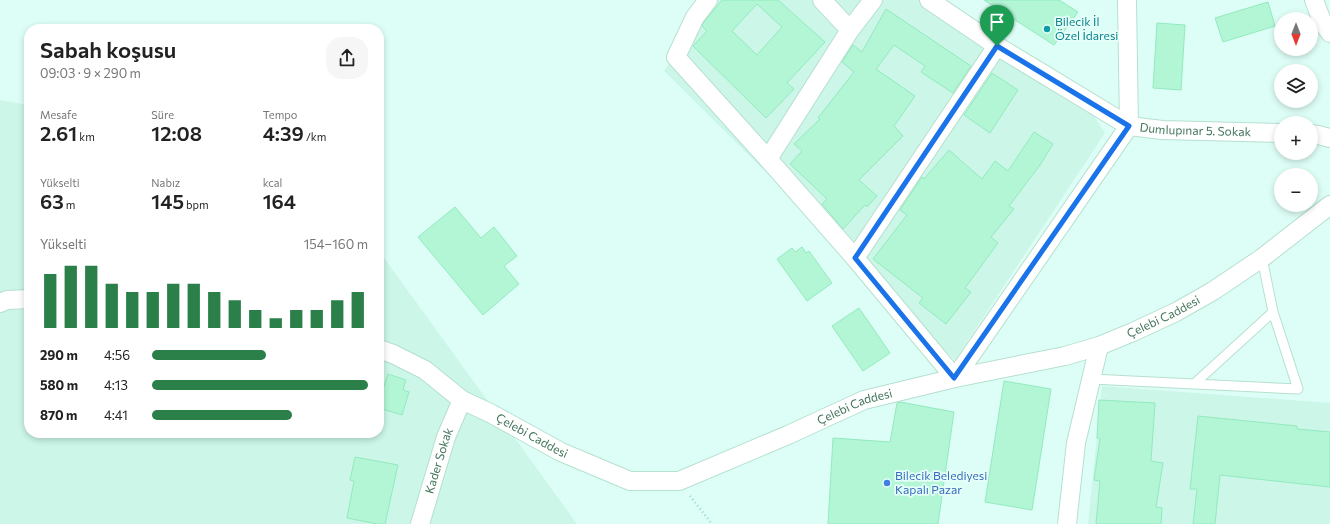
<!DOCTYPE html>
<html lang="tr">
<head>
<meta charset="utf-8">
<style>
  :root { --surface:#fff; --page:#f6f6f6; --text:#222; --muted:#767676; --accent:#2b8049 }
  body { margin:0; font-family:Commissioner,sans-serif; background:var(--page); color:var(--text); height:100vh; display:flex; flex-direction:column; font-size:15px; white-space:nowrap }
  * { box-sizing:border-box; margin:0 }
  p { font-size:13px; color:var(--muted) }
  .icon { flex:none; width:22px; height:22px; fill:none; stroke:currentColor; stroke-width:2; stroke-linecap:round; stroke-linejoin:round }
  .map { position:relative; flex:1; overflow:hidden }
  .sheet { position:absolute; left:24px; top:24px; width:360px; height:414px; display:flex; flex-direction:column; background:var(--surface); border-radius:16px; box-shadow:0 2px 6px #0003 }
  .sheet>* { flex:none }
  .needle { width:26px; rotate:180deg }
  .controls { position:absolute; left:1274px; top:12px; display:grid; gap:8px }
  .controls a { display:grid; place-items:center; width:44px; height:44px; border-radius:50%; background:var(--surface); box-shadow:0 2px 6px #0003; font-size:20px }
  .pin { position:absolute; display:grid; place-items:center; width:34px; height:34px; color:#fff; margin:-41px -17px; border-radius:50% 50% 50% 0; rotate:-45deg; box-shadow:0 0 4px #0007 }
  .pin .icon { rotate:45deg }
  .round { display:grid; place-items:center; flex:none; width:42px; height:42px; border-radius:16px; background:var(--page) }
  .summary { display:flex; align-items:center; justify-content:space-between; height:68px; padding:0 16px }
  h1 { font-size:22px; font-weight:600; line-height:30px }
  .stats { display:grid; grid-template-columns:repeat(3,1fr); gap:6px; height:68px; padding:4px 16px }
  .stats div { display:grid; align-content:center }
  .stats b { font-size:20px; font-weight:600 }
  .stats small { font-size:11px; font-weight:400 }
  .stats p { font-size:11px }
  .chart { height:112px; padding:8px 16px }
  .chart p { display:flex; justify-content:space-between }
  .chart svg { width:100%; height:72px; margin-top:4px; stroke:var(--accent); stroke-width:6 }
  ul { padding:0 16px; list-style:none; font-size:13px }
  li { display:grid; grid-template-columns:64px 48px 1fr; align-items:center; height:30px }
  li i { height:10px; border-radius:5px; background:var(--accent) }
  .map>svg:first-child { display:block }
  .residential { fill:#cbf6e8 }
  .building { fill:#b3f6d6; stroke:#92eabe; fill-rule:evenodd }
  .lines { fill:none; stroke-linecap:round; stroke-linejoin:round }
  .service-casing { stroke:#b6e0cf; stroke-width:11 }
  .minor-casing { stroke:#b6e0cf; stroke-width:20 }
  .path { stroke:#96dab9; stroke-width:2.5; stroke-dasharray:1 3; stroke-linecap:butt }
  .service { stroke:#fff; stroke-width:9 }
  .minor { stroke:#fff; stroke-width:18 }
  .route-casing { stroke:#fff; stroke-width:8 }
  .route { stroke:#1a73e8; stroke-width:5 }
  .culture-dot { fill:#0f9aa8; stroke:#e6fff8; stroke-width:1.5 }
  .shop-dot { fill:#3f7fe0; stroke:#e6fff8; stroke-width:1.5 }
  .labels { text-anchor:middle; stroke-width:3.5; stroke-linejoin:round; paint-order:stroke }
  .culture-label { font-size:12px; fill:#0d838f; stroke:#e6fff8; text-anchor:start }
  .street-label { font-size:12px; fill:#44765c; stroke:#e6fff8 }
  .shop-label { font-size:12px; fill:#366cbe; stroke:#e6fff8; text-anchor:start }
</style>
</head>
<body>
<div class="map">
<svg width="1330" height="524" viewBox="0 0 1330 524">
  <rect width="100%" height="100%" fill="#ddfef6"/>
  <path class="residential" d="M 711,0 L 926,0 L 1083,99 L 1105,133 L 955,360 L 664,71 Z
    M 0,100 L 29,105 L 29,433 L 379,433 L 379,251 L 577,524 L 0,524 Z
    M 1102,386 L 1330,403 L 1330,524 L 1088,524 Z"/>
  <path class="building" d="M 722,0 L 778,0 L 825,42 L 787,83 L 794,89 L 766,118 L 693,46 L 707,31 L 702,26 L 704,22 ZM 757,4 L 782,27 L 757,55 L 732,31 Z
    M 984,0 L 1059,0 L 1078,12 L 1054,45 Z
    M 1268,2 L 1275,26 L 1223,42 L 1215,18 Z
    M 886,9 L 971,66 L 953,93 L 921,72 L 925,66 L 894,45 L 876,69 L 915,96 L 894,126 L 903,136 L 859,180 L 877,196 L 867,207 L 865,205 L 843,229 L 822,204 L 827,199 L 790,164 L 802,151 L 794,144 L 820,119 L 818,118 L 854,72 L 842,62 L 853,45 L 862,52 Z
    M 1157,23 L 1185,25 L 1181,90 L 1153,88 Z
    M 992,73 L 1018,90 L 990,133 L 964,115 Z
    M 1034,132 L 1053,144 L 1040,165 L 1009,206 L 1014,209 L 991,237 L 998,243 L 965,288 L 971,292 L 946,324 L 919,303 L 923,298 L 873,259 L 907,215 L 900,210 L 922,177 L 924,179 L 949,150 L 982,179 L 995,161 L 1008,171 Z
    M 455,207 L 481,238 L 494,227 L 517,256 L 504,266 L 519,284 L 483,315 L 418,237 Z
    M 802,247 L 806,253 L 809,251 L 832,283 L 807,301 L 777,259 L 792,248 L 795,252 Z
    M 859,308 L 890,353 L 863,371 L 832,326 Z
    M 388,374 L 406,380 L 403,390 L 409,392 L 402,415 L 379,408 L 379,401 Z
    M 1004,381 L 1051,389 L 1032,510 L 985,502 Z
    M 1099,400 L 1155,403 L 1151,461 L 1163,463 L 1156,507 L 1162,508 L 1161,524 L 1096,524 L 1100,481 L 1094,480 L 1100,439 L 1097,438 Z
    M 900,402 L 954,412 L 938,524 L 828,524 L 833,438 L 890,442 L 897,403 Z
    M 1198,416 L 1297,426 L 1297,429 L 1330,432 L 1330,487 L 1220,475 L 1215,524 L 1193,524 L 1197,489 L 1190,489 Z
    M 355,457 L 398,465 L 385,524 L 377,524 L 347,518 L 354,481 L 350,480 Z"/>
  <g class="lines">
    <defs>
      <path id="service" d="M 1091,379 L 1298,389 L 1273,312 L 1262,258
        M 1194,384 L 1273,312"/>
      <g id="minor">
        <path d="M 708,0 L 695,17 L 676,57 L 768,159 L 855,258 L 955,378 L 1129,126 L 1127,0"/>
        <path d="M 822,0 L 850,30"/>
        <path id="s1" d="M 929,0 L 997,46 L 1129,126 L 1162,130 L 1281,133"/>
        <path d="M 1314,0 L 1322,21 L 1330,33"/>
        <path d="M 1311,134 L 1318,135 L 1330,138"/>
        <path d="M 768,159 L 850,30 L 873,0"/>
        <path d="M 855,258 L 997,46"/>
        <path d="M 0,303 L 7,300 L 29,299"/>
        <path id="s2" d="M 379,349 L 393,354 L 425,370 L 462,400 L 490,413 L 561,452 L 630,481 L 679,481 L 788,435 L 864,400 L 955,378 L 1065,356 L 1099,346 L 1133,332 L 1176,312 L 1213,291 L 1262,258 L 1330,205"/>
        <path id="s3" d="M 420,524 L 446,437 L 462,400"/>
        <path d="M 1067,524 L 1076,443 L 1099,346"/>
      </g>
    </defs>
    <use href="#service" class="service-casing"/>
    <use href="#minor" class="minor-casing"/>
    <path class="path" d="M 690,496 L 712,524"/>
    <use href="#service" class="service"/>
    <use href="#minor" class="minor"/>
  </g>
  <g class="lines">
    <defs>
      <path id="route" d="M 997,46 L 1129,126 L 954,378 L 855,258 Z"/>
    </defs>
    <use href="#route" class="route-casing"/>
    <use href="#route" class="route"/>
  </g>
  <circle class="culture-dot" cx="1047" cy="29" r="4"/>
  <circle class="shop-dot" cx="887" cy="483" r="4"/>
  <g class="labels">
    <g class="culture-label">
      <text x="1055" y="26">Bilecik İl<tspan x="1055" dy="14">Özel İdaresi</tspan></text>
    </g>
    <g class="street-label">
      <text dy="4" stroke="none"><textPath href="#s1" startOffset="303">Dumlupınar 5. Sokak</textPath></text>
      <text dy="4" stroke="none"><textPath href="#s2" startOffset="848">Çelebi Caddesi</textPath></text>
      <text dy="4" stroke="none"><textPath href="#s2" startOffset="525">Çelebi Caddesi</textPath></text>
      <text dy="4" stroke="none"><textPath href="#s2" startOffset="177">Çelebi Caddesi</textPath></text>
      <text dy="4" stroke="none"><textPath href="#s3" startOffset="66">Kader Sokak</textPath></text>
    </g>
    <g class="shop-label">
      <text x="895" y="480">Bilecik Belediyesi<tspan x="895" dy="14">Kapalı Pazar</tspan></text>
    </g>
  </g>
</svg>
<div class="controls">
<a><svg class="needle" viewBox="-14 -14 28 28"><path d="M0-13l5 13h-10z" fill="#e53935"/><path d="M0 13l5-13h-10z" fill="#767676"/></svg></a>
<a><svg class="icon" aria-label="layers" viewBox="0 0 24 24"><path d="M12 4l9 5-9 5-9-5zM3 14l9 5 9-5"/></svg></a>
<a>+</a>
<a>−</a>
</div>
<div class="pin" style="left:997px;top:46px;background:#1e9e55"><svg class="icon" aria-label="arrive" viewBox="0 0 24 24"><path d="M6 21V4h12l-3 4 3 4H6"/></svg></div>
<section class="sheet">
<div class="summary"><div><h1>Sabah koşusu</h1><p>09:03 · 9 × 290 m</p></div><a class="round"><svg class="icon" aria-label="share" viewBox="0 0 24 24"><path d="M12 15V3M7 8l5-5 5 5M5 13v7h14v-7"/></svg></a></div>
<div class="stats">
<div><p>Mesafe</p><b>2.61<small> km</small></b></div>
<div><p>Süre</p><b>12:08</b></div>
<div><p>Tempo</p><b>4:39<small> /km</small></b></div>
</div>
<div class="stats">
<div><p>Yükselti</p><b>63<small> m</small></b></div>
<div><p>Nabız</p><b>145<small> bpm</small></b></div>
<div><p>kcal</p><b>164</b></div>
</div>
<div class="chart"><p><span>Yükselti</span>154–160 m</p>
<svg viewBox="0 0 160 44" preserveAspectRatio="none"><path d="M5 44V11M15 44V6M25 44V6M35 44V17M45 44V22M55 44V22M65 44V17M75 44V17M85 44V22M95 44V27M105 44V33M115 44V38M125 44V33M135 44V33M145 44V27M155 44V22"/></svg>
</div>
<ul>
<li><b>290 m</b>4:56<i style="width:53%"></i></li>
<li><b>580 m</b>4:13<i style="width:100%"></i></li>
<li><b>870 m</b>4:41<i style="width:65%"></i></li>
</ul>
</section>
</div>
</body>
</html>
